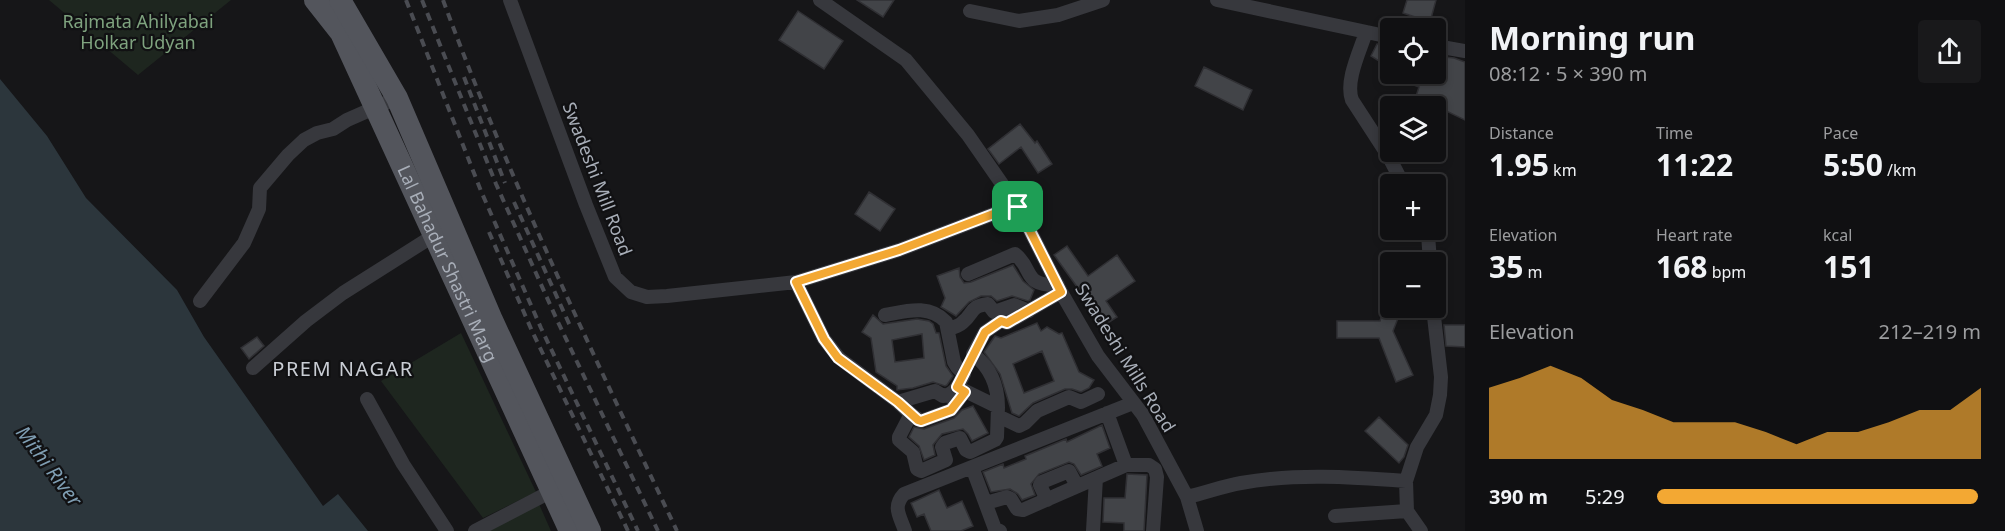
<!DOCTYPE html>
<html lang="en">
<head>
<meta charset="utf-8">
<style>
  :root { --surface:#101012; --page:#19191b; --text:#f1f3f6; --muted:#9c9d9f; --line:#303032; --accent:#f3a833 }
  body { margin:0; font-family:"Noto Sans",sans-serif; background:var(--page); color:var(--text); height:100vh; display:flex; flex-direction:column; font-size:22px; white-space:nowrap }
  * { box-sizing:border-box; margin:0 }
  p { font-size:20px; color:var(--muted) }
  .icon { flex:none; width:33px; height:33px; fill:none; stroke:currentColor; stroke-width:2; stroke-linecap:round; stroke-linejoin:round }
  .map { position:relative; flex:1; overflow:hidden }
  .sheet { display:flex; flex-direction:column; background:var(--surface); width:540px }
  .sheet>* { flex:none }
  .fabs { position:absolute; left:1380px; top:18px; display:grid; gap:12px }
  .fabs a { display:grid; place-items:center; width:66px; height:66px; border-radius:6px; background:var(--surface); box-shadow:0 3px 9px #0003,0 0 0 2px var(--line); font-size:30px }
  .pin { position:absolute; display:grid; place-items:center; width:51px; height:51px; color:#fff; margin:-26px; border-radius:12px; box-shadow:0 3px 9px #0006 }
  .round { display:grid; place-items:center; flex:none; width:63px; height:63px; border-radius:6px; background:var(--page) }
  .headline { display:flex; align-items:center; justify-content:space-between; height:102px; padding:0 24px }
  h1 { font-size:33px; font-weight:700; line-height:45px }
  .metrics { display:grid; grid-template-columns:repeat(3,1fr); gap:9px; height:102px; padding:6px 24px }
  .metrics div { display:grid; align-content:center }
  .metrics b { font-size:30px; font-weight:700 }
  .metrics small { font-size:16px; font-weight:400 }
  .metrics p { font-size:16px }
  .chart { height:168px; padding:12px 24px }
  .chart p { display:flex; justify-content:space-between }
  .chart svg { width:100%; height:108px; margin-top:6px; fill:var(--accent); opacity:.7 }
  ul { padding:0 24px; list-style:none; font-size:20px }
  li { display:grid; grid-template-columns:96px 72px 1fr; align-items:center; height:45px }
  li i { height:15px; border-radius:8px; background:var(--accent) }
  main { display:flex; flex:1; min-height:0 }
  .map>svg:first-child { display:block }
  .green { fill:#1e261f }
  .water { fill:#2c363c }
  .building { fill:#424448; stroke:#303034; stroke-width:1.5; fill-rule:evenodd }
  .lines { fill:none; stroke-linecap:round; stroke-linejoin:round }
  .minor { stroke:#37383d; stroke-width:14 }
  .primary { stroke:#53555c; stroke-width:22 }
  .rail { stroke:#4a4c52; stroke-width:4; stroke-dasharray:8 6; stroke-linecap:butt }
  .route-casing { stroke:#fff; stroke-width:12 }
  .route { stroke:#f3a833; stroke-width:8 }
  .labels { text-anchor:middle; stroke-width:4.5; stroke-linejoin:round; paint-order:stroke }
  .park-label { font-size:18px; fill:#7fa37f; stroke:#111113 }
  .street-label { font-size:18px; fill:#a8aeb8; stroke:#111113 }
  .neighbourhood-label { font-size:20px; letter-spacing:1.5px; fill:#c9cdd4; stroke:#111113 }
  .water-label { font-size:20px; font-style:italic; fill:#7f9eb3; stroke:#111113 }
</style>
</head>
<body>
<main>
<div class="map">
<svg width="1465" height="531" viewBox="0 0 1465 531">
  <rect width="100%" height="100%" fill="#161618"/>
  <path class="green" d="M 49,0 L 231,0 L 138,75 Z
    M 461,333 L 536,492 L 483,518 L 381,381 Z
    M 539,504 L 551,531 L 483,531 Z"/>
  <path class="water" d="M 0,79 L 47,136 L 86,198 L 177,290 L 204,337 L 323,506 L 338,494 L 368,531 L 0,531 Z"/>
  <path class="building" d="M 857,0 L 894,0 L 883,17 Z
    M 1407,0 L 1436,0 L 1430,22 L 1403,13 Z
    M 798,11 L 843,41 L 824,69 L 779,40 Z
    M 1377,44 L 1390,46 L 1390,68 L 1371,56 Z
    M 1436,56 L 1454,58 L 1465,62 L 1465,120 L 1436,106 L 1413,106 L 1419,87 L 1414,85 L 1402,74 L 1436,74 Z
    M 1204,67 L 1252,90 L 1243,110 L 1195,86 Z
    M 1020,124 L 1035,143 L 1037,141 L 1052,164 L 1038,173 L 1021,147 L 999,164 L 988,149 Z
    M 869,192 L 895,209 L 880,231 L 855,214 Z
    M 1067,246 L 1088,276 L 1117,255 L 1135,281 L 1106,301 L 1117,317 L 1100,328 L 1078,293 L 1080,291 L 1054,255 Z
    M 1013,265 L 1023,281 L 1034,290 L 1030,300 L 1028,301 L 1012,296 L 997,301 L 991,296 L 981,296 L 969,302 L 956,316 L 941,307 L 945,298 L 937,276 L 959,268 L 960,277 L 964,283 L 971,282 Z
    M 1384,308 L 1402,308 L 1393,331 L 1413,375 L 1396,382 L 1379,338 L 1337,338 L 1337,321 L 1380,321 Z
    M 873,315 L 883,324 L 917,319 L 929,321 L 933,324 L 936,333 L 939,333 L 946,366 L 953,376 L 947,385 L 945,386 L 933,382 L 913,388 L 897,390 L 897,386 L 876,372 L 871,338 L 862,332 ZM 922,334 L 924,358 L 895,362 L 892,340 Z
    M 1037,323 L 1041,331 L 1047,327 L 1059,334 L 1062,333 L 1079,372 L 1094,380 L 1089,388 L 1081,392 L 1072,389 L 1065,389 L 1033,403 L 1019,416 L 1012,413 L 1000,374 L 984,352 L 995,336 L 1001,338 ZM 1042,351 L 1054,381 L 1024,393 L 1013,364 Z
    M 1444,325 L 1465,325 L 1465,347 L 1446,346 Z
    M 257,337 L 264,346 L 249,359 L 241,348 Z
    M 973,406 L 988,433 L 972,441 L 968,434 L 963,429 L 942,434 L 933,445 L 935,455 L 924,460 L 919,446 L 909,437 L 914,427 L 924,429 L 954,418 L 962,410 Z
    M 1379,417 L 1408,445 L 1404,457 L 1399,463 L 1365,431 Z
    M 1102,425 L 1110,448 L 1097,454 L 1102,466 L 1081,475 L 1074,464 L 1069,462 L 1039,474 L 1031,484 L 1035,495 L 1022,500 L 1018,494 L 1010,489 L 991,492 L 983,472 L 1003,464 L 1004,468 L 1026,459 L 1025,456 L 1066,439 L 1067,442 Z
    M 1127,474 L 1147,475 L 1144,531 L 1124,531 L 1124,523 L 1103,522 L 1104,498 L 1125,498 Z
    M 939,490 L 947,508 L 962,501 L 973,526 L 961,531 L 931,531 L 924,514 L 917,517 L 911,503 Z"/>
  <g class="lines">
    <path class="minor" d="M 510,0 L 586,205 L 615,277 L 631,292 L 647,297 L 667,296 L 796,282 L 899,250 L 996,213 L 1018,207
      M 820,0 L 906,60 L 968,135 L 1018,207 L 1061,292 L 1098,356 L 1143,415 L 1187,497 L 1197,531
      M 1217,0 L 1390,37
      M 970,11 L 1019,21 L 1058,15 L 1103,0
      M 1366,32 C 1360,51 1345,81 1352,100 L 1389,157 L 1403,184
      M 1436,46 L 1465,51
      M 1426,230 L 1428,234 L 1430,262
      M 968,274 L 1015,254 C 1034,269 1022,286 1058,285
      M 796,282 L 824,339 L 839,358 L 898,402 L 935,391 L 943,396 C 955,395 959,384 964,374 L 957,367 L 954,362 L 946,322 C 929,304 907,311 885,315
      M 200,301 L 244,243 L 259,209 L 260,188 L 288,155 L 304,140 L 317,133 L 333,129 L 347,120 L 397,98
      M 997,314 L 1001,321 L 1007,323 L 1061,292
      M 949,329 C 953,327 960,326 963,322 C 974,313 970,306 988,304 L 994,312 L 1014,305 L 1029,311
      M 253,368 L 306,321 L 343,293 L 433,236
      M 367,399 L 403,464 L 447,531
      M 898,402 L 911,414 L 899,437 L 899,440 L 913,452 L 917,469 L 921,471 L 946,460 L 942,447 L 945,443 L 960,438 L 966,450 L 970,452 L 995,440 L 997,437 L 998,407 L 957,387
      M 998,407 C 998,386 990,367 973,354 L 985,332 L 1001,321
      M 1107,413 L 1126,465 L 1149,465 L 1155,469 L 1157,477 L 1153,531
      M 911,414 L 921,421 L 951,410 L 965,391
      M 998,416 L 1019,426 L 1025,423 L 1037,411 L 1069,397 L 1081,402 L 1098,394
      M 972,467 L 995,529 L 1000,531
      M 1187,497 C 1205,493 1223,486 1241,483 C 1295,473 1351,477 1406,481
      M 1047,500 L 1040,485 L 1042,482 L 1069,471 L 1077,486
      M 986,503 L 1007,497 L 1011,499 L 1017,509 L 1023,510 L 1126,465
      M 1335,516 L 1407,511
      M 475,531 L 552,491
      M 905,531 C 900,516 892,507 904,494 L 1133,403
      M 1093,531 L 1096,478
      M 1421,531 L 1407,511 L 1406,481 L 1417,447 L 1436,415 L 1440,395 L 1441,377 L 1433,308"/>
    <g class="primary">
      <path id="s1" d="M 315,0 L 341,33 L 570,531"/>
      <path d="M 340,0 L 397,98 L 492,320 L 590,531"/>
    </g>
    <path class="rail" d="M 406,0 L 481,191 L 541,328 L 638,531
      M 422,0 L 496,184 L 557,320 L 658,531
      M 443,0 C 510,182 594,356 677,531
      M 464,77 L 505,183
      M 514,202 L 571,328
      M 489,232 L 532,331 L 628,531"/>
  </g>
  <g class="lines">
    <defs>
      <path id="route" d="M 1018,207 L 1061,292 L 1007,323 L 1001,321 L 985,332 L 957,387 L 965,392 L 951,410 L 921,421 L 918,420 L 898,402 L 838,358 L 824,339 L 796,282 L 899,250 L 996,213 Z"/>
    </defs>
    <use href="#route" class="route-casing"/>
    <use href="#route" class="route"/>
  </g>
  <g class="labels">
    <g class="park-label">
      <text x="138" y="28">Rajmata Ahilyabai<tspan x="138" dy="21">Holkar Udyan</tspan></text>
    </g>
    <g class="street-label">
      <text transform="translate(597 179) rotate(69)" y="6">Swadeshi Mill Road</text>
      <text dy="6" stroke="none"><textPath href="#s1" startOffset="296">Lal Bahadur Shastri Marg</textPath></text>
      <text transform="translate(1125 358) rotate(58)" y="6">Swadeshi Mills Road</text>
    </g>
    <g class="neighbourhood-label">
      <text x="343" y="376">PREM NAGAR</text>
    </g>
    <g class="water-label">
      <text transform="translate(49 466) rotate(53)" y="7">Mithi River</text>
    </g>
  </g>
</svg>
<div class="fabs">
<a><svg class="icon" aria-label="locate" viewBox="0 0 24 24"><circle cx="12" cy="12" r="6"/><path d="M12 2v4M12 18v4M2 12h4M18 12h4"/></svg></a>
<a><svg class="icon" aria-label="layers" viewBox="0 0 24 24"><path d="M12 4l9 5-9 5-9-5zM3 14l9 5 9-5"/></svg></a>
<a>+</a>
<a>−</a>
</div>
<div class="pin" style="left:1018px;top:207px;background:#1e9e55"><svg class="icon" aria-label="arrive" viewBox="0 0 24 24"><path d="M6 21V4h12l-3 4 3 4H6"/></svg></div>
</div>
<section class="sheet">
<div class="headline"><div><h1>Morning run</h1><p>08:12 · 5 × 390 m</p></div><a class="round"><svg class="icon" aria-label="share" viewBox="0 0 24 24"><path d="M12 15V3M7 8l5-5 5 5M5 13v7h14v-7"/></svg></a></div>
<div class="metrics">
<div><p>Distance</p><b>1.95<small> km</small></b></div>
<div><p>Time</p><b>11:22</b></div>
<div><p>Pace</p><b>5:50<small> /km</small></b></div>
</div>
<div class="metrics">
<div><p>Elevation</p><b>35<small> m</small></b></div>
<div><p>Heart rate</p><b>168<small> bpm</small></b></div>
<div><p>kcal</p><b>151</b></div>
</div>
<div class="chart"><p><span>Elevation</span>212–219 m</p>
<svg viewBox="0 0 160 44" preserveAspectRatio="none"><path d="M0 44V15L10 11L20 6L30 11L40 20L50 24L60 29L70 29L80 29L90 33L100 38L110 33L120 33L130 29L140 24L150 24L160 15V44z"/></svg>
</div>
<ul>
<li><b>390 m</b>5:29<i style="width:99%"></i></li>
</ul>
</section>
</main>
</body>
</html>
